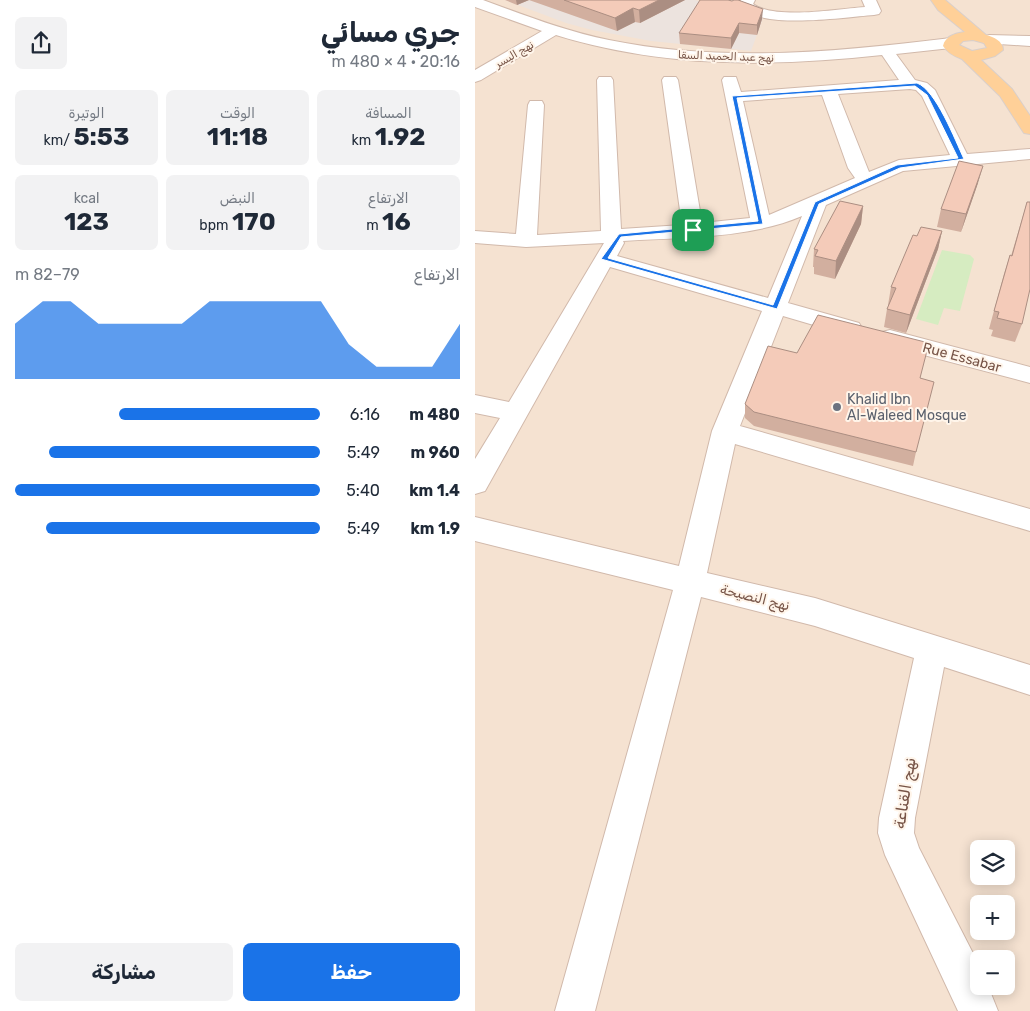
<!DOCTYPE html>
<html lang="ar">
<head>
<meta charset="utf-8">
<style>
  :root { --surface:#fff; --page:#f2f2f3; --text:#1f2937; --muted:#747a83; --accent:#1a73e8 }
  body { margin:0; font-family:Rubik,Cairo,sans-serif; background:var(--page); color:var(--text); direction:rtl; height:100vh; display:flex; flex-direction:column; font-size:19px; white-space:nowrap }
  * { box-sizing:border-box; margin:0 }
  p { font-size:16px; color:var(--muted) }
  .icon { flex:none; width:28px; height:28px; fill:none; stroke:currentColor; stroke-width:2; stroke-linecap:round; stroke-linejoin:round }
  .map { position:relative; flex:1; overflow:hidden; direction:ltr }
  .sheet { display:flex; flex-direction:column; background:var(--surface); width:475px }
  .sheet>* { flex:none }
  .controls { position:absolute; left:495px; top:840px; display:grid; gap:10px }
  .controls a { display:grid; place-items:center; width:45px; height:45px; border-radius:8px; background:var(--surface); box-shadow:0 2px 12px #0003; font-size:25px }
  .pin { position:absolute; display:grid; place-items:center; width:42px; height:42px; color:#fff; margin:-21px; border-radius:10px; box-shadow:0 2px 8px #0006 }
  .round { display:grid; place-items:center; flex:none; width:52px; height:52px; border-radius:8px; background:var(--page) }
  .summary { display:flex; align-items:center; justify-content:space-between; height:85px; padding:0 15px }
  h1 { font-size:28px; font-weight:700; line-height:38px }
  .metrics { display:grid; grid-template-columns:repeat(3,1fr); gap:8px; height:85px; padding:5px 15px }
  .metrics div { display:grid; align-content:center; border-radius:8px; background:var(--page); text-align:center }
  .metrics b { font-size:25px; font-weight:700 }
  .metrics small { font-size:14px; font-weight:400 }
  .metrics p { font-size:14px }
  .chart { height:140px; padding:10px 15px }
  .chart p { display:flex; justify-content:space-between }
  .chart svg { width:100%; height:90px; margin-top:5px; fill:var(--accent); opacity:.7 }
  .cta { display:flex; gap:10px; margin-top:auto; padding:10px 15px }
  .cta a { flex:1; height:58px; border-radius:8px; background:var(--accent); color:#fff; font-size:20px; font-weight:700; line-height:58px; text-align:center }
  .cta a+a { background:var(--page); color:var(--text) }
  ul { padding:0 15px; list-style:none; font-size:16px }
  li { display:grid; grid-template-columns:80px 60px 1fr; align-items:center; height:38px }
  li i { height:12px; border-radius:6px; background:var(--accent) }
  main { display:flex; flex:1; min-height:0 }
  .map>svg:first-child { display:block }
  .residential { fill:#f5e2d1; fill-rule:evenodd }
  .industrial { fill:#ece3de }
  .green { fill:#d6ecc1 }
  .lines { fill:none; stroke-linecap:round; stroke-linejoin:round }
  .minor-casing { stroke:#d1b9ab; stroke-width:2 }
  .major-casing { stroke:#d9cfcb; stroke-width:2 }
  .minor { fill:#fff; fill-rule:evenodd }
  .major { fill:#ffd098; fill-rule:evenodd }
  .wall { fill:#d2af9f }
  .shaded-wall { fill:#ab8e82 }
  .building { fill:#f4cbb9; stroke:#ab8e82 }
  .route { fill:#1a73e8; stroke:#fff; fill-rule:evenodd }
  .worship-dot { fill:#6b7280; stroke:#fff5ea; stroke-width:2 }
  .labels { text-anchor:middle; stroke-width:4; stroke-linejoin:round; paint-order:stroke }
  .far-street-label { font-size:11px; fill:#775447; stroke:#fff5ea }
  .street-label { font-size:14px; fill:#775447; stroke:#fff5ea }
  .worship-label { font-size:14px; fill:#5b616d; stroke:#fff5ea; text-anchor:start }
  .near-street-label { font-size:16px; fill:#775447; stroke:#fff5ea }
</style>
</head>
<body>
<main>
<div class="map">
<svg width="555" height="1011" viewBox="0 0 555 1011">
  <rect width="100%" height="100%" fill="#fdf1e3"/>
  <path class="residential" d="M 0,0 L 555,0 L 555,1011 L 0,1011 ZM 504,849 L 531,849 L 531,876 L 504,876 ZM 504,904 L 531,904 L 531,931 L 504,931 ZM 504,959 L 531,959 L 531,986 L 504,986 Z"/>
  <path class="industrial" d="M 30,0 L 220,0 L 247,8 L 251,6 L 288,18 L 276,51 L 176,41 L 117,30 L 91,23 Z"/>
  <path class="green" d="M 467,250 L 495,255 L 499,259 L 485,311 L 469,308 L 463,325 L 441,319 Z"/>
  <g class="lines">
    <defs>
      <path id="minor" d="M 0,0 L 8,0 C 49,15 90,31 134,40 C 247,63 362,52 476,38 L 481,40 L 484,43 L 481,46 L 476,48 L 421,54 L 440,80 L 452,83 L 460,90 L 492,154 L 555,149 L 555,159 L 428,171 L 351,205 L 313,303 L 384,323 L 387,328 L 384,333 L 376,336 L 308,316 L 265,426 L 555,509 L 555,531 L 260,444 L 232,573 L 340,598 L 555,665 L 555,695 L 469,667 L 440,818 L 439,833 L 444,848 L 503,963 L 504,986 L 513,986 L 523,1011 L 483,1011 L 410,855 L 403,833 L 404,818 L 439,658 L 340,626 L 226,597 L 120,1011 L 80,1011 L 198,590 L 0,541 L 0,517 L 204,566 L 237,431 L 287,311 L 135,267 L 10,491 L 0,494 L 0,459 L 25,418 L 0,413 L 0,395 L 34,402 L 129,243 L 51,247 L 0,243 L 0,231 L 41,234 L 53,105 L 55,101 L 67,101 L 69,105 L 62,235 L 126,231 L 122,80 L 124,77 L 136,77 L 138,80 L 146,229 L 207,225 L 187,80 L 189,77 L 201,77 L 203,80 L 227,223 L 275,218 L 247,80 L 249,77 L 261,77 L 266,92 L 424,80 L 407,55 C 298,67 187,68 81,35 L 6,80 L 0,82 L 0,70 L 67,31 L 0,7 ZM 435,89 L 441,90 L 447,96 L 475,155 L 424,160 L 394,172 L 363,94 ZM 347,95 L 373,168 L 380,178 L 294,215 L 268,101 ZM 327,216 L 293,298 L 142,256 L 149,243 L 148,241 C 206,237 274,239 327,216 Z
        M 266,0 L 280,0 L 278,4 C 300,20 362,9 390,7 L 387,0 L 401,0 L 406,11 L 404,14 L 399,15 C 369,17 283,31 264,5 Z
        M 514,35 L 555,36 L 555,46 L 509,43 L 506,40 L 509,37 Z
        M 415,330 L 555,367 L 555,383 L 407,344 L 403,338 L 407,332 Z"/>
      <path id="major" d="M 456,0 L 470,0 L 511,35 C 519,37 528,41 528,50 L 520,56 L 506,60 L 537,89 L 555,116 L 555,134 L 549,133 L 525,96 L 487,59 C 479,56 473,53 468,46 C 470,36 481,33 490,32 L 463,10 ZM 498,40 L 509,43 L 512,48 L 497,51 L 484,45 L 488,41 Z"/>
    </defs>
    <use href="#minor" class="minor-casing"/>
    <use href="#major" class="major-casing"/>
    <use href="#minor" class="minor"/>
    <use href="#major" class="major"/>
  </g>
  <path class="wall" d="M 30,0 L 54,0 L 42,5 Z
    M 54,0 L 210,0 L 165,23 L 160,22 L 142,31 Z
    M 287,19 L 282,35 L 264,33 L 256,49 L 205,44 L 204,33 Z
    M 503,183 L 486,232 L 462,227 L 466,209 Z
    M 552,202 L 547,324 L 540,342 L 516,336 L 518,330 L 514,329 L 529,274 L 535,255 L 536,256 Z
    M 388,206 L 386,224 L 360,279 L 339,274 L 339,267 L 338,267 L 339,249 Z
    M 467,231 L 463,249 L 431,333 L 409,327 L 412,309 L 414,305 L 413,305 L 416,287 L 442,236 Z
    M 322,353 L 445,378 L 441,452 L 438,466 L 279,426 L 270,418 L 270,404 Z"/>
  <path class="shaded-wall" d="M 41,0 L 54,0 L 42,5 Z
    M 184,0 L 210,0 L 165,23 L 164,10 Z
    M 158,8 L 160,22 L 142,31 L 140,18 Z
    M 288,9 L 287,19 L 282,35 L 282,25 Z
    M 264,23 L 264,33 L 256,49 L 256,38 Z
    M 508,166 L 503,183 L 486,232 L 491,214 Z
    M 388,206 L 386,224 L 360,279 L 361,261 Z
    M 467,231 L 463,249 L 431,333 L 435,315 Z"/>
  <path class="building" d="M 89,0 L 184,0 L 164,10 L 158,8 L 140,18 Z
    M 225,0 L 253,0 L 257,1 L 259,0 L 263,0 L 288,9 L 282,25 L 264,23 L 256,38 L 204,33 Z
    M 484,161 L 508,166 L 491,214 L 466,209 Z
    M 365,201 L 388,206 L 361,261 L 340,256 L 343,250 L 339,249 Z
    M 552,202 L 555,202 L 555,289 L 547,324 L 522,318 L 524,312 L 519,311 L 535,255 L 537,256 Z
    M 446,227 L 467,231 L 435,315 L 412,309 L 421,288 L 416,287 L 438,235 L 442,236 Z
    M 343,315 L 454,343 L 445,378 L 459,382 L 441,452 L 279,412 L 270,404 L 293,346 L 322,353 Z"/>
  <path class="route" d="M 442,83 C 461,90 480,140 489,159 L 425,168 L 344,204 L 302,309 L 126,259 L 144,234 L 283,221 L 257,96 ZM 440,86 L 452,95 L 483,158 L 422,165 L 340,202 L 298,305 L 133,258 L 146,237 L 288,224 L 262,98 Z"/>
  <circle class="worship-dot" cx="362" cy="407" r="5"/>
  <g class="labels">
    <g class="far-street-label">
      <text transform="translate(39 54) rotate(-30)" y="4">نهج اليسر</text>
      <text transform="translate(251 56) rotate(2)" y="4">نهج عبد الحميد السقا</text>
    </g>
    <g class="street-label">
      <text transform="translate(487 357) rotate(15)" y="5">Rue Essabar</text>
      <text transform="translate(280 597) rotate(14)" y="5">نهج النصيحة</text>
    </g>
    <g class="worship-label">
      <text x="372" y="404">Khalid Ibn<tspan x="372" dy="16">Al-Waleed Mosque</tspan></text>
    </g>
    <g class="near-street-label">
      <text transform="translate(429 793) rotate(-81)" y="6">نهج القناعة</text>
    </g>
  </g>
</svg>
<div class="controls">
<a><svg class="icon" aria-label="layers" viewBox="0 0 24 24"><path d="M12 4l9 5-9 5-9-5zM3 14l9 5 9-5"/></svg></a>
<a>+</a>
<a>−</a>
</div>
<div class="pin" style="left:218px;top:230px;background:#1e9e55"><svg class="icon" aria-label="arrive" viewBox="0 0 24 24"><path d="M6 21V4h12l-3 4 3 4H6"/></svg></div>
</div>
<section class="sheet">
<div class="summary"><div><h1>جري مسائي</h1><p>20:16 · 4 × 480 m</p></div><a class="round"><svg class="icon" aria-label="share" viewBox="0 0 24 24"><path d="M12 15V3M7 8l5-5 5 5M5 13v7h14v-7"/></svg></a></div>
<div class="metrics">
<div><p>المسافة</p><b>1.92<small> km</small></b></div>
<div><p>الوقت</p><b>11:18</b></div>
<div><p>الوتيرة</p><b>5:53<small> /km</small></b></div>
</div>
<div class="metrics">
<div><p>الارتفاع</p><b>16<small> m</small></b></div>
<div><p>النبض</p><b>170<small> bpm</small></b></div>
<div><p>kcal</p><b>123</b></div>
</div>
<div class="chart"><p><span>الارتفاع</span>79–82 m</p>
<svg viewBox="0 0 160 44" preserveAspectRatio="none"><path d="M0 44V17L10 6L20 6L30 17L40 17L50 17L60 17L70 6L80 6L90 6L100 6L110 6L120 27L130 38L140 38L150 38L160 17V44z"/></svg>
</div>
<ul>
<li><b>480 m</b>6:16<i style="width:66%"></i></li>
<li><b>960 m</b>5:49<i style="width:89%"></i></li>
<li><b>1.4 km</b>5:40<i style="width:100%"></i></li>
<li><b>1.9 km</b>5:49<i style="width:90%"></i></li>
</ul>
<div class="cta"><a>حفظ</a><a>مشاركة</a></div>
</section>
</main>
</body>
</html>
